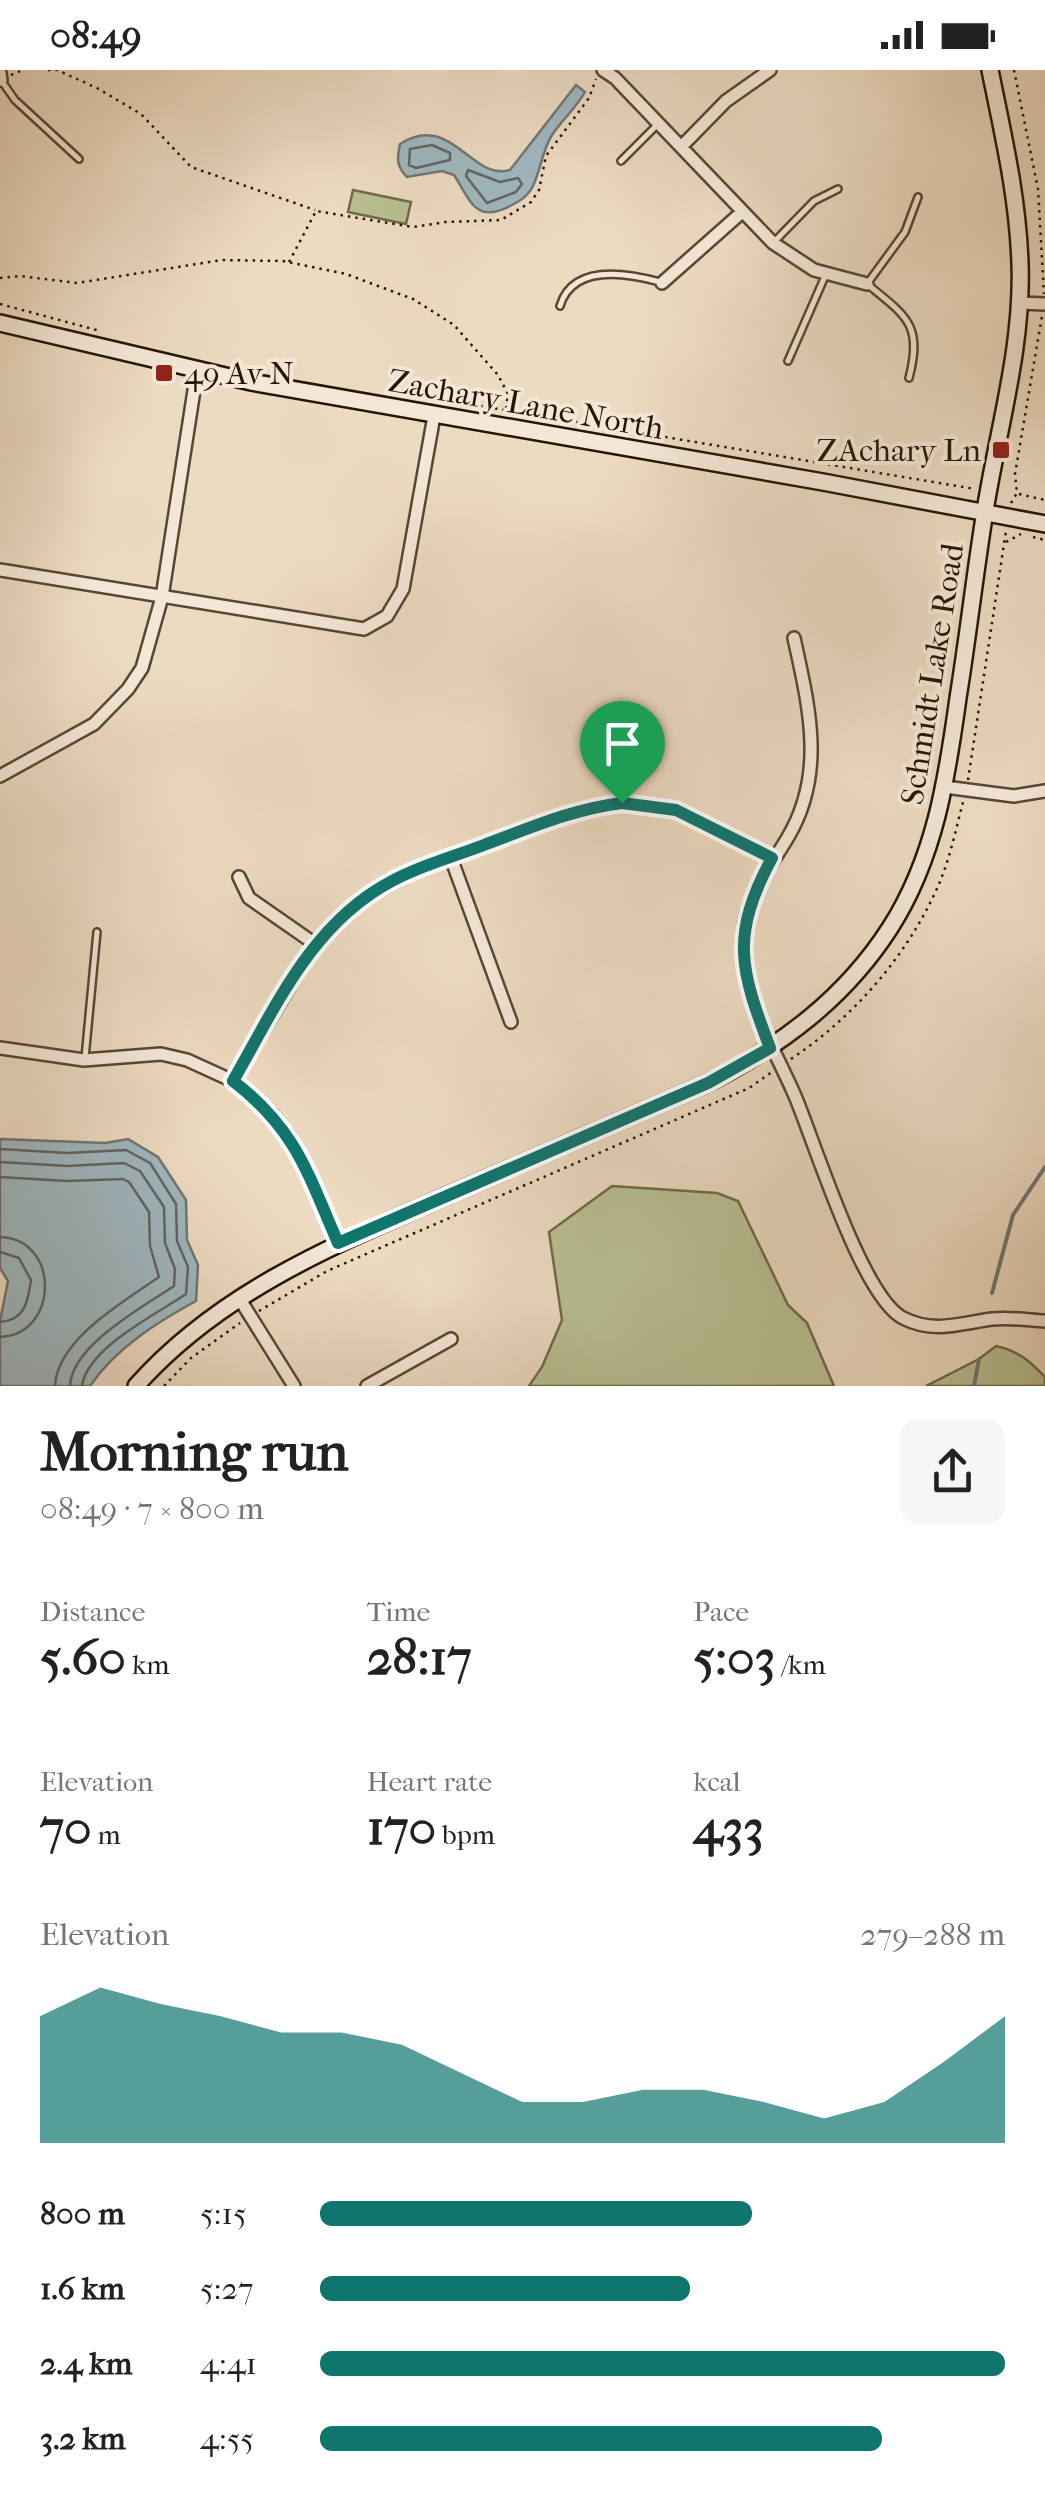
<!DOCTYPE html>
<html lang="en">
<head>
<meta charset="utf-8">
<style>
  :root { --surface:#fff; --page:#f6f6f6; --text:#222; --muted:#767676; --accent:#0f766e }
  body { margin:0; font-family:"IM FELL French Canon",serif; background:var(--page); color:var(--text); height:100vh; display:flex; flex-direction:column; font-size:38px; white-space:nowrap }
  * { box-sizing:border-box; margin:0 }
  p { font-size:32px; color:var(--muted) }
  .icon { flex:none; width:55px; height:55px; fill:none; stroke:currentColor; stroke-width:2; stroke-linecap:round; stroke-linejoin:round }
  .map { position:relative; height:1316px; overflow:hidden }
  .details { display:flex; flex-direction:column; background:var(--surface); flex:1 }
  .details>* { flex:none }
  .pin { position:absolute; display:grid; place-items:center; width:85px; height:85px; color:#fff; margin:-102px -42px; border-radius:50% 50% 50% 0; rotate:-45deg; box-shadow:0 0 10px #0007 }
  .pin .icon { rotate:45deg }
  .round { display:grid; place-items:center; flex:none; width:105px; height:105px; border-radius:20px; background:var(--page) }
  .head { display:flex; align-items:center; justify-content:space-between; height:170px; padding:0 40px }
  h1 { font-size:55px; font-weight:700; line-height:75px }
  .metrics { display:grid; grid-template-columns:repeat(3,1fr); gap:15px; height:170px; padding:10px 40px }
  .metrics div { display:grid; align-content:center }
  .metrics b { font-size:50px; font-weight:700 }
  .metrics small { font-size:28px; font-weight:400 }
  .metrics p { font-size:28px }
  .chart { height:280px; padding:20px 40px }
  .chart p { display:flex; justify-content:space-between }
  .chart svg { width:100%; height:180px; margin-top:10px; fill:var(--accent); opacity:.7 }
  ul { padding:0 40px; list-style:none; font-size:32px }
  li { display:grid; grid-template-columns:160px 120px 1fr; align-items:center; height:75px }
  li i { height:25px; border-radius:12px; background:var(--accent) }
  .status { display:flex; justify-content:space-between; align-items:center; height:70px; padding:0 50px; background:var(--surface); direction:ltr }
  .status svg { height:28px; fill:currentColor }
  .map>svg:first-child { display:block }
  .green { fill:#b8bf92; stroke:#6f6a4b; stroke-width:2.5 }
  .water { fill:#9fb7bf; stroke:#6f7774; stroke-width:2.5 }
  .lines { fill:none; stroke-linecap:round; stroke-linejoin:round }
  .shore { stroke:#626662; stroke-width:2.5 }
  .stream { stroke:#6f7774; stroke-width:4 }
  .lane-casing { stroke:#584733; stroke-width:10 }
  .street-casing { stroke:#584733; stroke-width:16 }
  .secondary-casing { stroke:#261604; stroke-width:20 }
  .path { stroke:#261604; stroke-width:2.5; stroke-dasharray:2.5 5; stroke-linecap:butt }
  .lane { stroke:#f3e7d7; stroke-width:5 }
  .street { stroke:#f3e7d7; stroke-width:11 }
  .secondary { stroke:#f3e7d7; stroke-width:15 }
  .route-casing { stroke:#fff; stroke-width:20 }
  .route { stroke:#0f766e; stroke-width:12 }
  .poi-dot { fill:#8f2418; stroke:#f3e7d7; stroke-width:4 }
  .labels { text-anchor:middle; stroke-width:8; stroke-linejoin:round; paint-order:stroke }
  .poi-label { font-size:32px; fill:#261604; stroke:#f3e7d7; text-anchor:start }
  .street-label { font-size:32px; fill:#261604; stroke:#f3e7d7 }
</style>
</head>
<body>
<div class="status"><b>08:49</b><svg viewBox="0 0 49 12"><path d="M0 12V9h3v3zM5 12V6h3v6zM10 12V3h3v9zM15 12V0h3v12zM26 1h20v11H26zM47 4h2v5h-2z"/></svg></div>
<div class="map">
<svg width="1045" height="1316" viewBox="0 0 1045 1316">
  <rect width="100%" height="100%" fill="#ecdac1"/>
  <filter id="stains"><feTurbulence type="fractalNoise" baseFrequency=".002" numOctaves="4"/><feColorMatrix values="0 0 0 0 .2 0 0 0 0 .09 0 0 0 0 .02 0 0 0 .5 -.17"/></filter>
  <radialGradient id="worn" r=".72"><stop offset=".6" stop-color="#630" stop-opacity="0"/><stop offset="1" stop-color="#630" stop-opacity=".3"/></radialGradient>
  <path class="green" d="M 353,120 L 411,132 L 406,154 L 348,142 Z
    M 612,1116 L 717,1123 L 738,1131 L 788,1235 L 807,1253 L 834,1316 L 529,1316 L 542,1297 L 562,1250 L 549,1162 Z
    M 996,1276 C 1018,1281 1029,1290 1045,1307 L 1045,1316 L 926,1316 L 979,1289 Z"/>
  <path class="water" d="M 576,15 L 585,22 C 576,38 562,50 552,65 C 542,81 541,99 533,116 C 528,126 520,131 510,136 C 475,154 471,131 454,105 L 442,101 L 407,107 C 396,96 397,88 400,74 C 451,41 472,112 510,100 Z
    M 0,1069 L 105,1073 L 128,1069 L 158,1087 L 186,1130 L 187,1170 L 198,1195 L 196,1231 C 156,1253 116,1278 90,1316 L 0,1316 L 0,1251 L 8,1211 L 0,1198 Z"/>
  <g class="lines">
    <path class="shore" d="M 432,75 L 450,83 L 450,90 L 416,98 L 409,95 L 410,79 Z
      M 468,100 L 500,112 L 518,108 L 522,114 L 516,122 L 487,133 L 466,106 Z
      M 0,1079 L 67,1083 L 126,1080 L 150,1093 L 176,1134 L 177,1171 L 188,1197 L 186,1224 C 157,1244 87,1278 82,1316
      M 0,1092 L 67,1096 L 124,1093 L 140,1101 L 164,1137 L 165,1173 L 175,1199 L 174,1216 C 143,1237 72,1275 70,1316
      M 0,1107 L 67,1111 L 123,1109 L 129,1112 L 149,1142 L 150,1176 L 159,1207 C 125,1231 57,1269 55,1316
      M 0,1167 C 61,1169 59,1265 0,1267
      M 0,1182 L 19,1188 L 31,1210 C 28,1232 25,1250 0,1252"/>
    <path class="stream" d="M 992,1223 L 1013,1145 L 1045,1097
      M 974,1316 L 979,1289"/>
    <defs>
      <path id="lane" d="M 1,10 L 15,30 L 79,89
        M 621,91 L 657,55
        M 775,171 L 814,131 L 838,119
        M 560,236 C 573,193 627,203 660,212
        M 788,291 L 826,204
        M 909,308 C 923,254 906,246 867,214 L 905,162 L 918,127
        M 85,988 L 97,862"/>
      <path id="street" d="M 603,0 L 615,8 L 773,173 L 814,200 L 867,214
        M 0,3 L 1,10
        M 683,75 L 726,31 L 770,0
        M 662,213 L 741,143
        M 1020,233 L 1045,234
        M 0,500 L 364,559 L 387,546 L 403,519 L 434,346
        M 794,568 C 809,637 826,703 788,767 C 770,798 747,824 743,862 C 742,879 743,898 748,914 C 758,954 779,989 795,1026 C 815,1073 862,1227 903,1248 C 934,1264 961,1253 992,1249 C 1010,1247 1028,1250 1045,1251
        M 0,706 L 94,654 L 128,619 L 142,598 L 162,527 L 197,301
        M 945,717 L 1014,726 L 1045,721
        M 451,788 L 511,952
        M 239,807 L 249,828 L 315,874
        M 0,978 L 84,990 L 161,984 L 187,990 L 233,1011 L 273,1045 L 290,1068 L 338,1173
        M 233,1011 L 315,874 L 361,830 L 420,798 L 569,743 L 622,733 L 677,740 L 772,788
        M 239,1228 L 294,1316
        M 367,1316 L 451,1269"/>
      <path id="secondary" d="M 0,253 L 251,312 L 823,412 L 1045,454
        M 136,1316 C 222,1219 341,1172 458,1121 C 541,1085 625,1049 708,1013 C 782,975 845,928 890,858 C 935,788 947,708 958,628 C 968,566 975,503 985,441 C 998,359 1023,277 1020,194 C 1018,128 1003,64 990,0"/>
    </defs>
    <use href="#lane" class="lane-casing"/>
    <use href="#street" class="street-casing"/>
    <use href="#secondary" class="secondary-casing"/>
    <path class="path" d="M 48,0 L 57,0 L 97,18 L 141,44 L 191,97 L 315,140
      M 1014,0 L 1038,119 L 1044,224
      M 11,5 L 23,0
      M 289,192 L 316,141 L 413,157 L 446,152 L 501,150 L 531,132 L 539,120 L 546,86 L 589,28 L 596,9
      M 0,208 L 20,206 L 77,213 L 222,190 L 283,191 L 346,204 L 413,229 L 454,255 L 498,305 L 508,324 L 506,339
      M 0,234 L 100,261
      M 421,326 L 975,419
      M 1019,424 L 1045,430
      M 1011,433 L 1017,423 L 1015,404 L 1042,246
      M 1033,467 L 1045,470
      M 1006,472 L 1021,464
      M 968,710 L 1006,461
      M 791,989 C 855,946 908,885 939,814 C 950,788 956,759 963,732
      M 259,1241 L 327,1201 L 749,1018 L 772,1002
      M 164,1316 L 191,1288 L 240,1253"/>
    <use href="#lane" class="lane"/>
    <use href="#street" class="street"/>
    <use href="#secondary" class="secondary"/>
  </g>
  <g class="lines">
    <defs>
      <path id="route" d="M 622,733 L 676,740 L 772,788 C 730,866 740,899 770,978 L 708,1013 L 338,1173 C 308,1104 296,1059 233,1011 C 276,936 312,853 392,811 C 421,795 453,787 484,775 C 530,758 573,739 622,733 Z"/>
    </defs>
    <use href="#route" class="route-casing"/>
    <use href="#route" class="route"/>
  </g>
  <g class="poi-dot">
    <rect x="154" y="293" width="20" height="20" rx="5"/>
    <rect x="991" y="370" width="20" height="20" rx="5"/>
  </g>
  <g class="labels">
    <g class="poi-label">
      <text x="184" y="314">49 Av N</text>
      <text x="981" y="391" text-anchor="end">ZAchary Ln</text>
    </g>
    <g class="street-label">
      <text transform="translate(526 334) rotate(10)" y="11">Zachary Lane North</text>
      <text transform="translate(932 604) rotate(-81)" y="11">Schmidt Lake Road</text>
    </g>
  </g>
  <rect width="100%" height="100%" filter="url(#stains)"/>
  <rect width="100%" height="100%" fill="url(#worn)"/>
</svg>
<div class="pin" style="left:622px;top:733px;background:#1e9e55"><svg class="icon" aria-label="arrive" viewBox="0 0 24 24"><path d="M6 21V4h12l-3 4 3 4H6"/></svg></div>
</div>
<section class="details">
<div class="head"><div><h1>Morning run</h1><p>08:49 · 7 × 800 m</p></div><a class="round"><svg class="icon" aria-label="share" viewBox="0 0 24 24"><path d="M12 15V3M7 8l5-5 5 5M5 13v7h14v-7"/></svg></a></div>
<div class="metrics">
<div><p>Distance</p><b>5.60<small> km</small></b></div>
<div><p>Time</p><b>28:17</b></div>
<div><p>Pace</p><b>5:03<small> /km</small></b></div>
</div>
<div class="metrics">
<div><p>Elevation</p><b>70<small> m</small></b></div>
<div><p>Heart rate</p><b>170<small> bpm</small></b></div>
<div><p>kcal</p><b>433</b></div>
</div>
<div class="chart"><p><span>Elevation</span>279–288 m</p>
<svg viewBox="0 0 160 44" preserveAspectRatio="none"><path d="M0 44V13L10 6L20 10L30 13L40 17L50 17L60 20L70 27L80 34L90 34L100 31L110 31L120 34L130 38L140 34L150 24L160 13V44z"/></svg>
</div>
<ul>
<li><b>800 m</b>5:15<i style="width:63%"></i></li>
<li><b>1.6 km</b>5:27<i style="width:54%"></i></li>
<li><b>2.4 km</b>4:41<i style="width:100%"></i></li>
<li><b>3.2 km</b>4:55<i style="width:82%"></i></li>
</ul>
</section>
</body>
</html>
